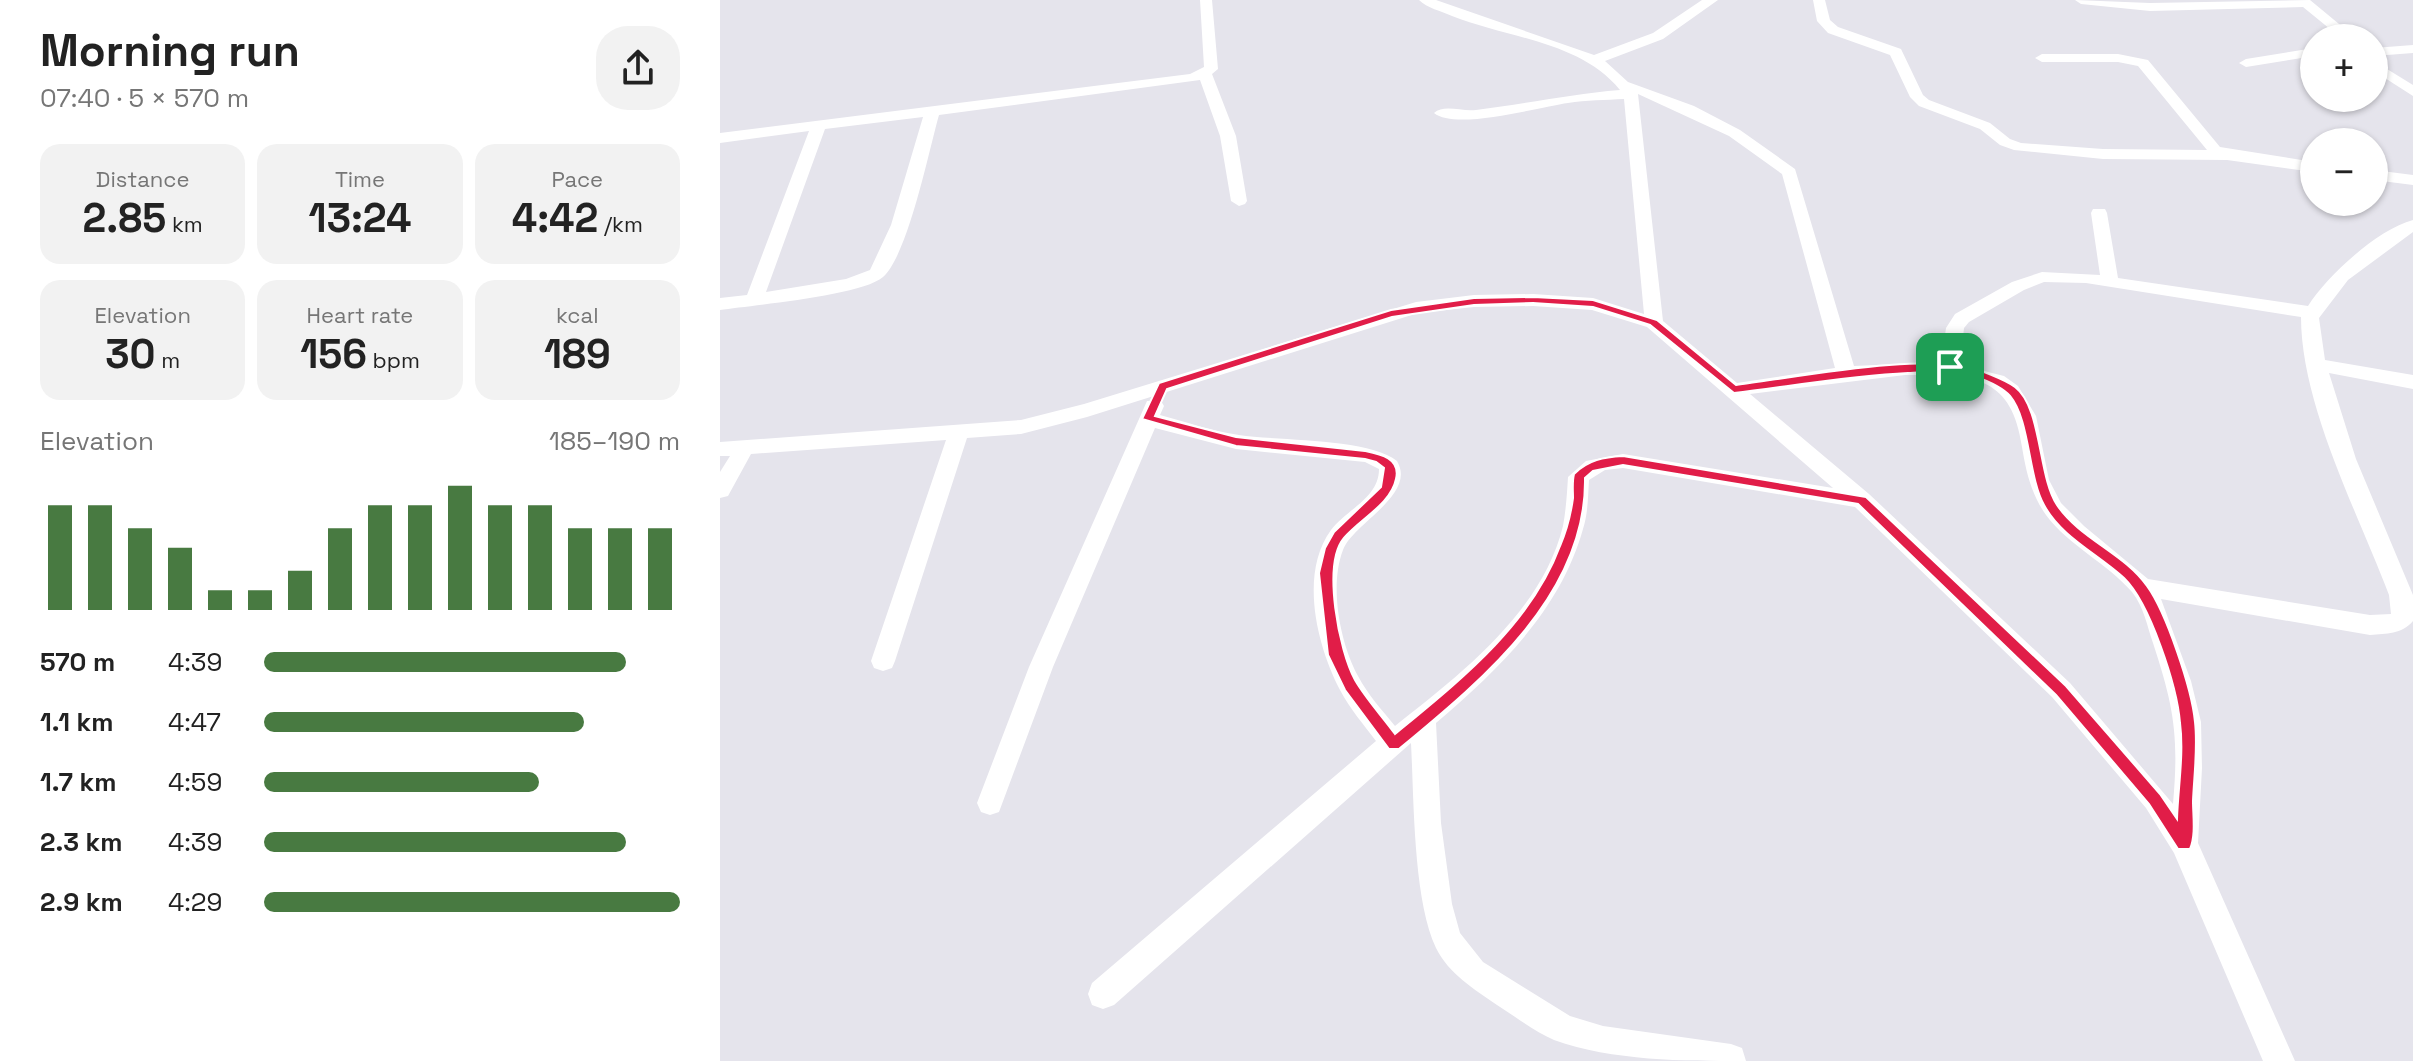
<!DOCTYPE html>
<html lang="en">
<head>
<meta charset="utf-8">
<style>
  :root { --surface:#fff; --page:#f2f2f2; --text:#222; --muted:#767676; --accent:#487a41 }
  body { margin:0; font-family:"Space Grotesk",sans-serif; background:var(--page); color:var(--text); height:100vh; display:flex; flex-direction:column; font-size:30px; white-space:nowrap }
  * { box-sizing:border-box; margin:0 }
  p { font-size:26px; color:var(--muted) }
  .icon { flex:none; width:44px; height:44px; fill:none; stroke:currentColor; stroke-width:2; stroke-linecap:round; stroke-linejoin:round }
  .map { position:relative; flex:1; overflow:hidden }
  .drawer { display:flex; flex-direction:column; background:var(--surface); width:720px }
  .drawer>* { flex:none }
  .buttons { position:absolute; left:1580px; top:24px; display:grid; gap:16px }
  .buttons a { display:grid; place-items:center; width:88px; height:88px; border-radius:50%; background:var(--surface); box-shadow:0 2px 6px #0004; font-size:40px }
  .pin { position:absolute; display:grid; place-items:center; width:68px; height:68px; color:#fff; margin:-34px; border-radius:16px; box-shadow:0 4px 12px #0006 }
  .round { display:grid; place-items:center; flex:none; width:84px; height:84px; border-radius:32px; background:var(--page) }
  .summary { display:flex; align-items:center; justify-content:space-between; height:136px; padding:0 40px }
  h1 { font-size:44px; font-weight:700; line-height:60px }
  .stats { display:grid; grid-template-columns:repeat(3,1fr); gap:12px; height:136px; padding:8px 40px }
  .stats div { display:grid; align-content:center; border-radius:20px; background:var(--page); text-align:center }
  .stats b { font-size:40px; font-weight:700 }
  .stats small { font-size:22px; font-weight:400 }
  .stats p { font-size:22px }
  .chart { height:224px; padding:16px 40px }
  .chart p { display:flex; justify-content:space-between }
  .chart svg { width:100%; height:144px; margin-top:8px; stroke:var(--accent); stroke-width:6 }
  ul { padding:0 40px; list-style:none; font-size:26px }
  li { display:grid; grid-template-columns:128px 96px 1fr; align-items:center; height:60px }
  li i { height:20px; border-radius:10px; background:var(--accent) }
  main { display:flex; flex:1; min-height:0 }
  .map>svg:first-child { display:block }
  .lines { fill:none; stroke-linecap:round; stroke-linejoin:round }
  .minor { fill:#fff; fill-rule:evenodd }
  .route { fill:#e11d48; stroke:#fff; stroke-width:2; fill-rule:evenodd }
</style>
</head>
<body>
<main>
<section class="drawer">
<div class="summary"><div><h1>Morning run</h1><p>07:40 · 5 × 570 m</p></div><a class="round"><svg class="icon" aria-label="share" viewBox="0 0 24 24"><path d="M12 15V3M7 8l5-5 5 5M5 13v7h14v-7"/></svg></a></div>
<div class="stats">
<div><p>Distance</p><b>2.85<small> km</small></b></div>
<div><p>Time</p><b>13:24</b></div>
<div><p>Pace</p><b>4:42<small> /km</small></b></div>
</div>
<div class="stats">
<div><p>Elevation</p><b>30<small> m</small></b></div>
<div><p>Heart rate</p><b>156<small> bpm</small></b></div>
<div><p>kcal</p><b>189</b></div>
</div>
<div class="chart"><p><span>Elevation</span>185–190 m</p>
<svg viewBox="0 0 160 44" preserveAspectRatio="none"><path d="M5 44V12M15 44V12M25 44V19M35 44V25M45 44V38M55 44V38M65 44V32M75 44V19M85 44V12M95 44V12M105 44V6M115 44V12M125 44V12M135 44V19M145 44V19M155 44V19"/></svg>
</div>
<ul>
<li><b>570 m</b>4:39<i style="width:87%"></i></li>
<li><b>1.1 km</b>4:47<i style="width:77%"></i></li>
<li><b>1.7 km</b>4:59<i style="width:66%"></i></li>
<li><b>2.3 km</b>4:39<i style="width:87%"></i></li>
<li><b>2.9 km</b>4:29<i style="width:100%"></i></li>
</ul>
</section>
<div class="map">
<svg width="1693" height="1061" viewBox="0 0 1693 1061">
  <rect width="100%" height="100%" fill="#e5e4ec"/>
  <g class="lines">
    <path class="minor" d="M 480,0 L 492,0 L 498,69 L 492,74 L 516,136 L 527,201 L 525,204 L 519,206 L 511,201 L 500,136 L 480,80 L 219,115 C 209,150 188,255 163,277 C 141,296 32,305 0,310 L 0,298 L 27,295 L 89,131 L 0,143 L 0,133 L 470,74 L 484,67 ZM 203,117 L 171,225 L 150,270 L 126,279 L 46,292 L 105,129 Z
      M 699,0 L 716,0 L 874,55 L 933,33 L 982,0 L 998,0 L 943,39 L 885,61 L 908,82 L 974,106 L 1020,130 L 1075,169 L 1134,366 L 1221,362 L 1226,328 L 1235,314 L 1292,282 L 1322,272 L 1380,275 L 1371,213 L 1373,209 L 1385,209 L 1387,213 L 1398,278 L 1588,306 C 1607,276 1658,229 1693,220 L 1693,232 L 1628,280 L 1599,318 L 1605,360 L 1693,375 L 1693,389 L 1609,373 L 1636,459 L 1693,595 L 1693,621 C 1681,635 1667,633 1650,635 L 1441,599 L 1471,681 L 1481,722 L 1482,768 L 1478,843 L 1575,1061 L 1543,1061 L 1454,853 L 1426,808 L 1332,697 L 1135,507 L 903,468 L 885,470 L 869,480 C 868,496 868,514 863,529 C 840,611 779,669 716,723 L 721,823 L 732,904 L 740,933 L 763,962 L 850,1016 L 883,1026 L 1011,1044 L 1022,1048 L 1026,1061 C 963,1061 893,1061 834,1040 C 814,1031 796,1017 777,1005 C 754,989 729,974 716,948 C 693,899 694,799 691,743 L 394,1005 L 383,1009 L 372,1005 L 368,994 L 372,983 L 656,741 C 644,725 630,709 620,690 C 597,646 579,574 611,530 C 627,509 659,498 659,469 L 645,462 L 516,449 L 435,428 L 333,667 L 279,812 L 270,815 L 261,812 L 257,803 L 309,667 L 427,401 L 441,401 L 444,406 L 440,415 C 466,422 492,431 519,435 C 558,441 649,438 677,461 C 697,495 633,523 623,550 C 609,586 620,643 638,676 C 648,695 662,710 675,726 C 741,674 822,612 843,526 C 846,510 847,493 848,477 L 866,461 L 903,454 L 1113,488 L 927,327 L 872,310 L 813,306 L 754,307 L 698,313 L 367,417 L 301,434 L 247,438 L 175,661 L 172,668 L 163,671 L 154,668 L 151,661 L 226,440 L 31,454 L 8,496 L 0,498 L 0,472 L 10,456 L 0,456 L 0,442 L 301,420 L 364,404 L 696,302 L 754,295 L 813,294 L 873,298 L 924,314 L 904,99 C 886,100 866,100 848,103 C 819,107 736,131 714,113 C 724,104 742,112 756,110 C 805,104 851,94 900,90 C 860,41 787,38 732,16 C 721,11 707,8 699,0 ZM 918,94 L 1009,136 L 1062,174 L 1115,368 L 1017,383 L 943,321 ZM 1324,282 L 1366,283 L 1581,317 C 1581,405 1638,513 1669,595 L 1671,614 L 1650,615 L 1428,579 L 1364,526 L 1341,503 L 1329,480 L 1316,416 L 1298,386 L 1284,376 L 1240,365 L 1244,328 L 1249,322 L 1304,290 ZM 1185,375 C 1249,375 1291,372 1302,447 C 1306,471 1311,494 1326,515 C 1349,546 1387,563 1412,592 C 1424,607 1427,626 1433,643 C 1454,707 1459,736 1453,804 L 1350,683 L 1149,494 L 1030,394 Z
      M 1093,0 L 1105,0 L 1110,20 L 1118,27 L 1181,49 L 1203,95 L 1209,100 L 1270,123 L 1290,139 L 1301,143 L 1383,149 L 1487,150 L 1418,66 L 1398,62 L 1322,62 L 1315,58 L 1322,54 L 1398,54 L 1428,60 L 1500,147 L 1594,162 L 1594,172 L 1507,160 L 1383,159 L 1294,150 L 1280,145 L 1260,129 L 1199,106 L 1190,97 L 1170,55 L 1108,33 L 1097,21 Z
      M 1355,0 L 1430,3 L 1590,0 L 1636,38 L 1621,38 L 1583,7 L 1430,11 L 1361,4 Z
      M 1693,45 L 1693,53 L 1654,56 L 1654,48 Z
      M 1594,48 L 1594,56 L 1526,67 L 1519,63 L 1526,59 Z
      M 1654,61 L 1693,85 L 1693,96 L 1654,71 Z
      M 1654,170 L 1693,175 L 1693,185 L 1654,180 Z"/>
  </g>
  <path class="route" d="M 813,297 L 873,300 L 937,320 L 1016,385 C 1072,378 1215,350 1262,371 C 1273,376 1286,380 1295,387 C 1322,407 1318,477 1337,505 C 1360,539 1404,553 1427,586 C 1446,612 1472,689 1475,722 C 1478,748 1474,776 1473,801 C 1473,816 1476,835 1470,849 L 1458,849 L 1429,804 L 1336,695 L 1138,504 L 903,465 L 873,471 L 865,478 C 867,595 761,681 679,749 L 669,749 L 625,690 L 608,655 L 599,573 L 605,548 L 614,532 L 661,487 L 664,468 L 656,462 L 645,459 L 516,446 L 422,419 L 439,383 L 671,310 L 754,298 ZM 813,303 L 873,307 L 930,325 L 1014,393 C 1072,386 1129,376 1188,373 C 1210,372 1233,368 1254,376 C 1265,380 1283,388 1290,396 C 1310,420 1308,476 1324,505 C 1341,537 1378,554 1404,578 C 1430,603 1457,686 1460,723 C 1464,754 1458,788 1457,819 L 1440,794 L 1346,686 L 1146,497 L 903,456 C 884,457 868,460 854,474 C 852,482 853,490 853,498 C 851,513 846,532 840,546 C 811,625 738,682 675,734 C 662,716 646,699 635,680 C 619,651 602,564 624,538 C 640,519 671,504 676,479 C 681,458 660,454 645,451 L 516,437 L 435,416 L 447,389 L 672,317 L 754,305 Z"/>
</svg>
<div class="buttons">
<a>+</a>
<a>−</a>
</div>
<div class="pin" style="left:1230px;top:367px;background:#1e9e55"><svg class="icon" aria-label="arrive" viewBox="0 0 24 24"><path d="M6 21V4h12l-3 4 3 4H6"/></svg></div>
</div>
</main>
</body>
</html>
